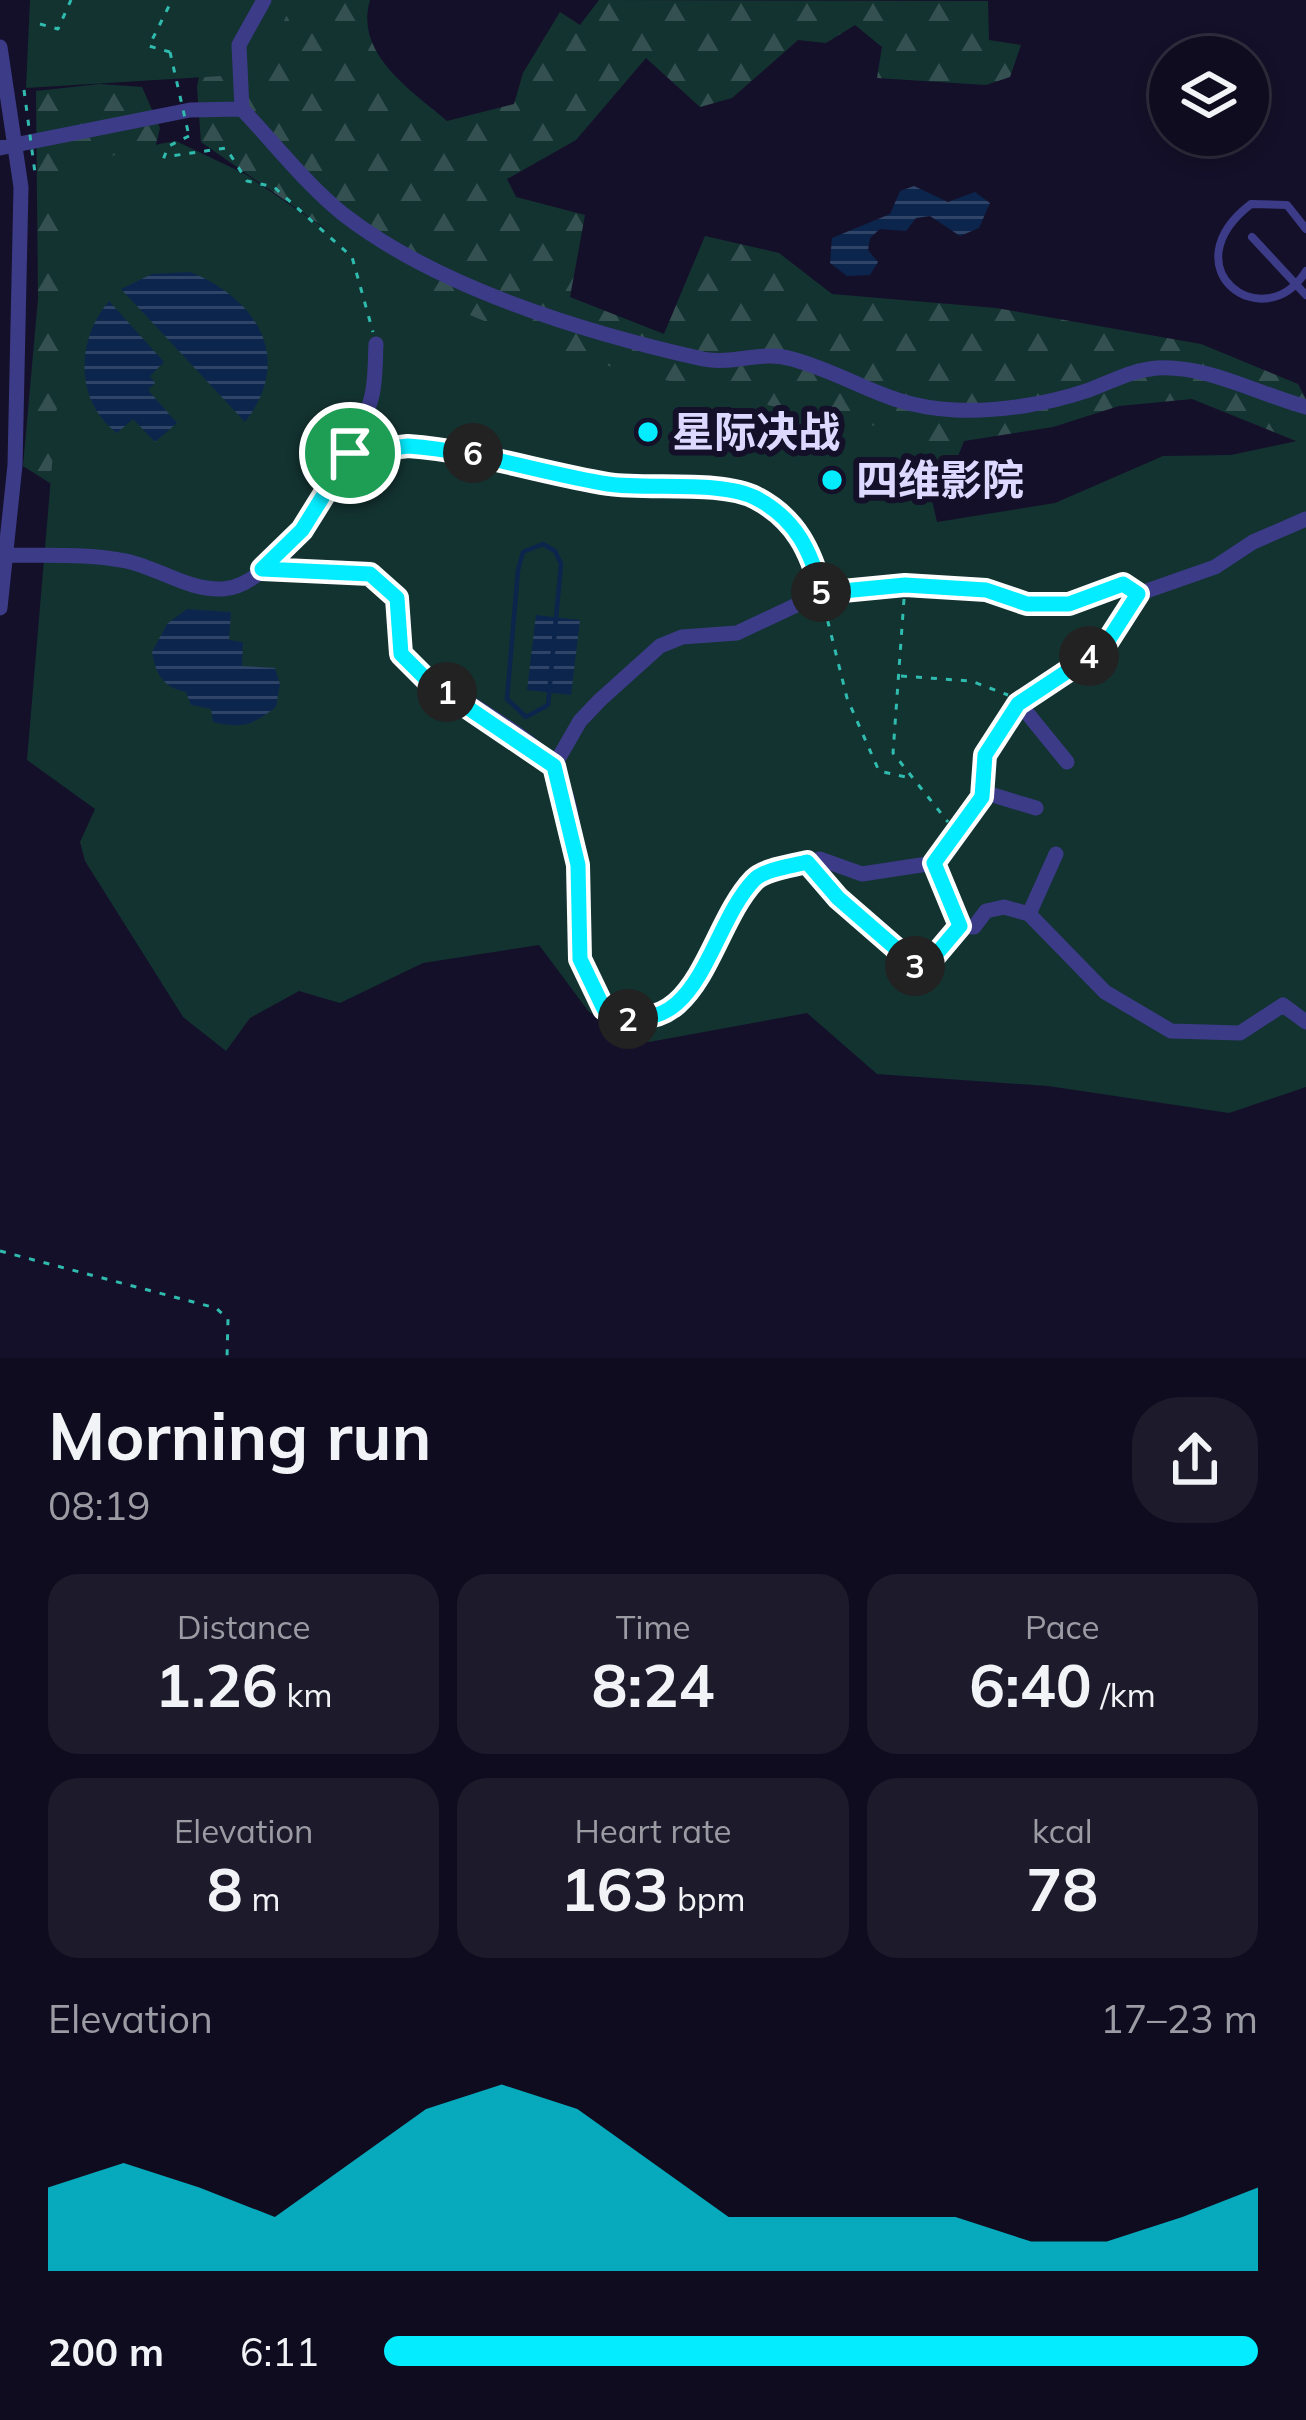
<!DOCTYPE html>
<html lang="en">
<head>
<meta charset="utf-8">
<style>
  :root { --surface:#0f0c1f; --page:#1d1a2c; --text:#f1f3f6; --muted:#9b9ba4; --line:#2f2c3d; --accent:#04ecff }
  body { margin:0; font-family:Mulish,"Noto Sans SC",sans-serif; background:var(--page); color:var(--text); height:100vh; display:flex; flex-direction:column; font-size:45px; white-space:nowrap }
  * { box-sizing:border-box; margin:0 }
  p { font-size:39px; color:var(--muted) }
  .icon { flex:none; width:66px; height:66px; fill:none; stroke:currentColor; stroke-width:2; stroke-linecap:round; stroke-linejoin:round }
  .map { position:relative; height:1358px; overflow:hidden }
  .sheet { display:flex; flex-direction:column; background:var(--surface); flex:1 }
  .sheet>* { flex:none }
  .buttons { position:absolute; left:1149px; top:36px; display:grid; gap:24px }
  .buttons a { display:grid; place-items:center; width:120px; height:120px; border-radius:50%; background:var(--surface); box-shadow:0 6px 18px #0003,0 0 0 3px var(--line); font-size:60px }
  .pin { position:absolute; display:grid; place-items:center; width:102px; height:102px; color:#fff; margin:-51px; border:6px solid #fff; border-radius:50%; box-shadow:0 3px 12px #0007 }
  .km { position:absolute; width:60px; height:60px; margin:-30px; border-radius:50%; background:#222; color:#fff; font-size:33px; line-height:60px; text-align:center }
  .round { display:grid; place-items:center; flex:none; width:126px; height:126px; border-radius:48px; background:var(--page) }
  .head { display:flex; align-items:center; justify-content:space-between; height:204px; padding:0 48px }
  h1 { font-size:66px; font-weight:700; line-height:90px }
  .metrics { display:grid; grid-template-columns:repeat(3,1fr); gap:18px; height:204px; padding:12px 48px }
  .metrics div { display:grid; align-content:center; border-radius:30px; background:var(--page); text-align:center }
  .metrics b { font-size:60px; font-weight:700 }
  .metrics small { font-size:33px; font-weight:400 }
  .metrics p { font-size:33px }
  .chart { height:336px; padding:24px 48px }
  .chart p { display:flex; justify-content:space-between }
  .chart svg { width:100%; height:216px; margin-top:12px; fill:var(--accent); opacity:.7 }
  ul { padding:0 48px; list-style:none; font-size:39px }
  li { display:grid; grid-template-columns:192px 144px 1fr; align-items:center; height:90px }
  li i { height:30px; border-radius:15px; background:var(--accent) }
  .map>svg:first-child { display:block }
  .forest { fill:url(#forest-firs) }
  .park { fill:#133331 }
  .water { fill:url(#water-rules) }
  .lines { fill:none; stroke-linecap:round; stroke-linejoin:round }
  .stream { stroke:#0c254c; stroke-width:4.5 }
  .path { stroke:#30bbaf; stroke-width:3; stroke-dasharray:6 9; stroke-linecap:butt }
  .lane { stroke:#3c3b88; stroke-width:8 }
  .street { stroke:#3c3b88; stroke-width:15 }
  .path-bridge { stroke:#30bbaf; stroke-width:3; stroke-dasharray:6 9; stroke-linecap:butt }
  .route-casing { stroke:#fff; stroke-width:24 }
  .route { stroke:#04ecff; stroke-width:15 }
  .poi-dot { fill:#04ecff; stroke:#141029; stroke-width:4.5 }
  .labels { text-anchor:middle; stroke-width:12; stroke-linejoin:round; paint-order:stroke }
  .poi-label { font-size:42px; font-weight:bold; fill:#dcd8ff; stroke:#141029; text-anchor:start }
</style>
</head>
<body>
<div class="map">
<svg width="1306" height="1358" viewBox="0 0 1306 1358">
  <defs>
    <pattern id="forest-firs" width="22" height="20" patternUnits="userSpaceOnUse" patternTransform="scale(3)"><rect width="22" height="20" fill="#133331"/><path d="M5 1l3.5 6h-7zM16 11l3.5 6h-7z" fill="#355050"/></pattern>
    <pattern id="water-rules" width="6" height="5" patternUnits="userSpaceOnUse" patternTransform="scale(3)"><rect width="6" height="5" fill="#0c254c"/><path d="M0 2.5h6" fill="none" stroke="#2f4467"/></pattern>
  </defs>
  <rect width="100%" height="100%" fill="#141029"/>
  <path class="forest" d="M 214,0 L 370,0 C 354,54 411,90 447,121 L 514,104 L 523,73 L 560,12 L 580,25 L 599,0 L 988,1 L 989,40 L 1021,45 L 1010,77 L 986,85 L 877,78 L 882,47 L 855,25 L 826,43 L 798,40 L 732,98 L 700,107 L 646,58 L 576,140 L 507,179 L 516,197 L 585,215 L 570,297 L 664,334 L 705,236 L 779,253 L 832,294 L 996,308 L 1201,344 L 1298,384 L 1306,399 L 1306,445 L 1192,399 L 1119,406 L 1053,427 L 964,441 L 954,466 L 899,469 L 556,411 L 322,226 L 201,142 L 197,87 Z
    M 100,84 L 142,87 L 160,128 L 69,495 L 23,466 L 38,299 L 36,91 Z"/>
  <path class="park" d="M 30,0 L 294,0 L 270,50 L 221,76 L 26,88 Z
    M 176,141 L 245,174 L 422,295 L 568,356 L 767,405 L 917,434 L 937,522 L 1055,503 L 1163,456 L 1231,455 L 1306,439 L 1306,1087 L 1229,1113 L 1048,1086 L 877,1074 L 807,1013 L 649,1042 L 589,1012 L 539,945 L 423,963 L 340,1003 L 299,991 L 250,1018 L 226,1051 L 183,1017 L 85,861 L 80,842 L 95,809 L 27,760 L 69,265 C 60,167 86,157 176,141 Z"/>
  <path class="water" d="M 914,186 L 948,202 L 975,192 L 990,203 L 979,228 L 960,236 L 930,216 L 916,218 L 906,231 L 880,229 L 870,238 L 868,250 L 878,262 L 870,275 L 847,276 L 830,263 L 832,238 L 890,214 L 900,191 Z
    M 190,272 C 256,298 295,358 245,422 L 121,289 L 152,274 Z
    M 109,301 L 164,362 L 150,376 L 155,383 L 148,390 L 177,423 L 155,442 L 133,419 L 117,433 C 74,400 76,340 109,301 Z
    M 187,609 L 231,612 L 229,640 L 243,642 L 242,666 L 275,668 L 280,684 L 276,707 C 253,725 242,729 213,722 L 211,709 L 191,705 L 186,692 C 163,687 156,675 152,652 L 167,624 Z
    M 536,615 L 580,620 L 571,695 L 527,690 Z"/>
  <g class="lines">
    <path class="stream" d="M 543,544 L 555,551 L 561,564 L 548,705 L 526,717 L 507,699 L 518,570 L 523,552 Z"/>
    <path class="path" d="M 40,24 L 58,29 L 71,0
      M 170,52 L 149,46 L 172,0
      M 189,136 L 169,146 L 164,157 L 226,148 L 247,181 L 274,187 L 352,257 L 373,332
      M 904,599 L 893,753 L 948,822
      M 824,606 L 847,698 L 879,771 L 910,778
      M 901,676 L 971,681 L 1008,695
      M 0,1251 L 216,1308 L 228,1319 L 227,1358"/>
    <path class="lane" d="M 1306,229 L 1287,205 L 1251,204 C 1168,268 1264,339 1306,271
      M 1252,237 L 1306,295"/>
    <path class="street" d="M 0,47 L 21,187 L 15,465 L 0,608
      M 242,109 L 239,45 L 264,0
      M 0,148 L 190,110 L 242,109 C 275,144 306,184 343,214 C 438,288 586,333 703,359 C 734,365 761,350 792,359 C 854,376 885,407 955,410 C 999,412 1048,404 1089,390 C 1113,381 1132,370 1157,368 C 1208,365 1258,394 1306,407
      M 350,453 L 408,446 L 449,449 L 608,483 L 752,495 L 787,520 L 811,550 L 822,593
      M 7,555 C 45,556 88,553 126,561 C 159,568 189,591 223,589 C 282,586 358,450 371,399 C 376,382 375,362 376,344
      M 261,569 L 370,574 L 397,598 L 401,654 C 435,688 539,738 555,769 C 596,844 556,936 604,1009 L 645,1020 L 685,997 L 701,977 L 709,948 L 756,877 L 820,859 L 862,874 L 934,863 L 983,797 L 985,755 L 1019,703 L 1104,647 L 1138,594 L 1215,567 L 1253,542 L 1306,519
      M 1019,703 L 1067,762
      M 554,766 L 580,721 L 600,700 L 660,646 L 682,637 L 737,633 L 822,593 L 905,585 L 986,590 L 1027,604 L 1069,604 L 1123,583 L 1138,594
      M 983,792 L 1036,808
      M 807,862 L 838,898 L 922,971 L 960,926
      M 934,863 L 960,926 L 974,927 L 986,911 L 1004,907 L 1029,914 L 1105,992 L 1171,1031 L 1240,1033 L 1283,1005 L 1306,1022
      M 1029,914 L 1056,854"/>
    <path class="path-bridge" d="M 170,52 L 189,136
      M 24,90 L 35,173"/>
  </g>
  <g class="lines">
    <defs>
      <path id="route" d="M 408,446 C 477,451 541,473 608,484 C 648,490 722,480 756,498 C 796,519 811,551 822,593 L 905,585 L 986,590 L 1027,604 L 1069,604 L 1123,584 L 1138,594 L 1104,647 L 1018,704 L 985,755 L 982,797 L 934,863 L 960,926 L 922,971 L 838,898 L 807,862 C 792,866 765,869 754,880 C 707,929 699,1051 604,1009 L 580,959 L 578,865 L 554,766 L 427,680 L 401,654 L 397,598 L 370,574 L 262,569 L 302,530 L 350,453 Z"/>
    </defs>
    <use href="#route" class="route-casing"/>
    <use href="#route" class="route"/>
  </g>
  <g class="poi-dot">
    <circle cx="648" cy="432" r="12"/>
    <circle cx="832" cy="480" r="12"/>
  </g>
  <g class="labels">
    <g class="poi-label">
      <text x="672" y="447">星际决战</text>
      <text x="856" y="495">四维影院</text>
    </g>
  </g>
</svg>
<div class="buttons">
<a><svg class="icon" aria-label="layers" viewBox="0 0 24 24"><path d="M12 4l9 5-9 5-9-5zM3 14l9 5 9-5"/></svg></a>
</div>
<div class="pin" style="left:350px;top:453px;background:#1e9e55"><svg class="icon" aria-label="arrive" viewBox="0 0 24 24"><path d="M6 21V4h12l-3 4 3 4H6"/></svg></div>
<b class="km" style="left:447px;top:692px">1</b>
<b class="km" style="left:628px;top:1019px">2</b>
<b class="km" style="left:915px;top:966px">3</b>
<b class="km" style="left:1089px;top:656px">4</b>
<b class="km" style="left:821px;top:592px">5</b>
<b class="km" style="left:473px;top:453px">6</b>
</div>
<section class="sheet">
<div class="head"><div><h1>Morning run</h1><p>08:19</p></div><a class="round"><svg class="icon" aria-label="share" viewBox="0 0 24 24"><path d="M12 15V3M7 8l5-5 5 5M5 13v7h14v-7"/></svg></a></div>
<div class="metrics">
<div><p>Distance</p><b>1.26<small> km</small></b></div>
<div><p>Time</p><b>8:24</b></div>
<div><p>Pace</p><b>6:40<small> /km</small></b></div>
</div>
<div class="metrics">
<div><p>Elevation</p><b>8<small> m</small></b></div>
<div><p>Heart rate</p><b>163<small> bpm</small></b></div>
<div><p>kcal</p><b>78</b></div>
</div>
<div class="chart"><p><span>Elevation</span>17–23 m</p>
<svg viewBox="0 0 160 44" preserveAspectRatio="none"><path d="M0 44V27L10 22L20 27L30 33L40 22L50 11L60 6L70 11L80 22L90 33L100 33L110 33L120 33L130 38L140 38L150 33L160 27V44z"/></svg>
</div>
<ul>
<li><b>200 m</b>6:11<i style="width:100%"></i></li>
</ul>
</section>
</body>
</html>
